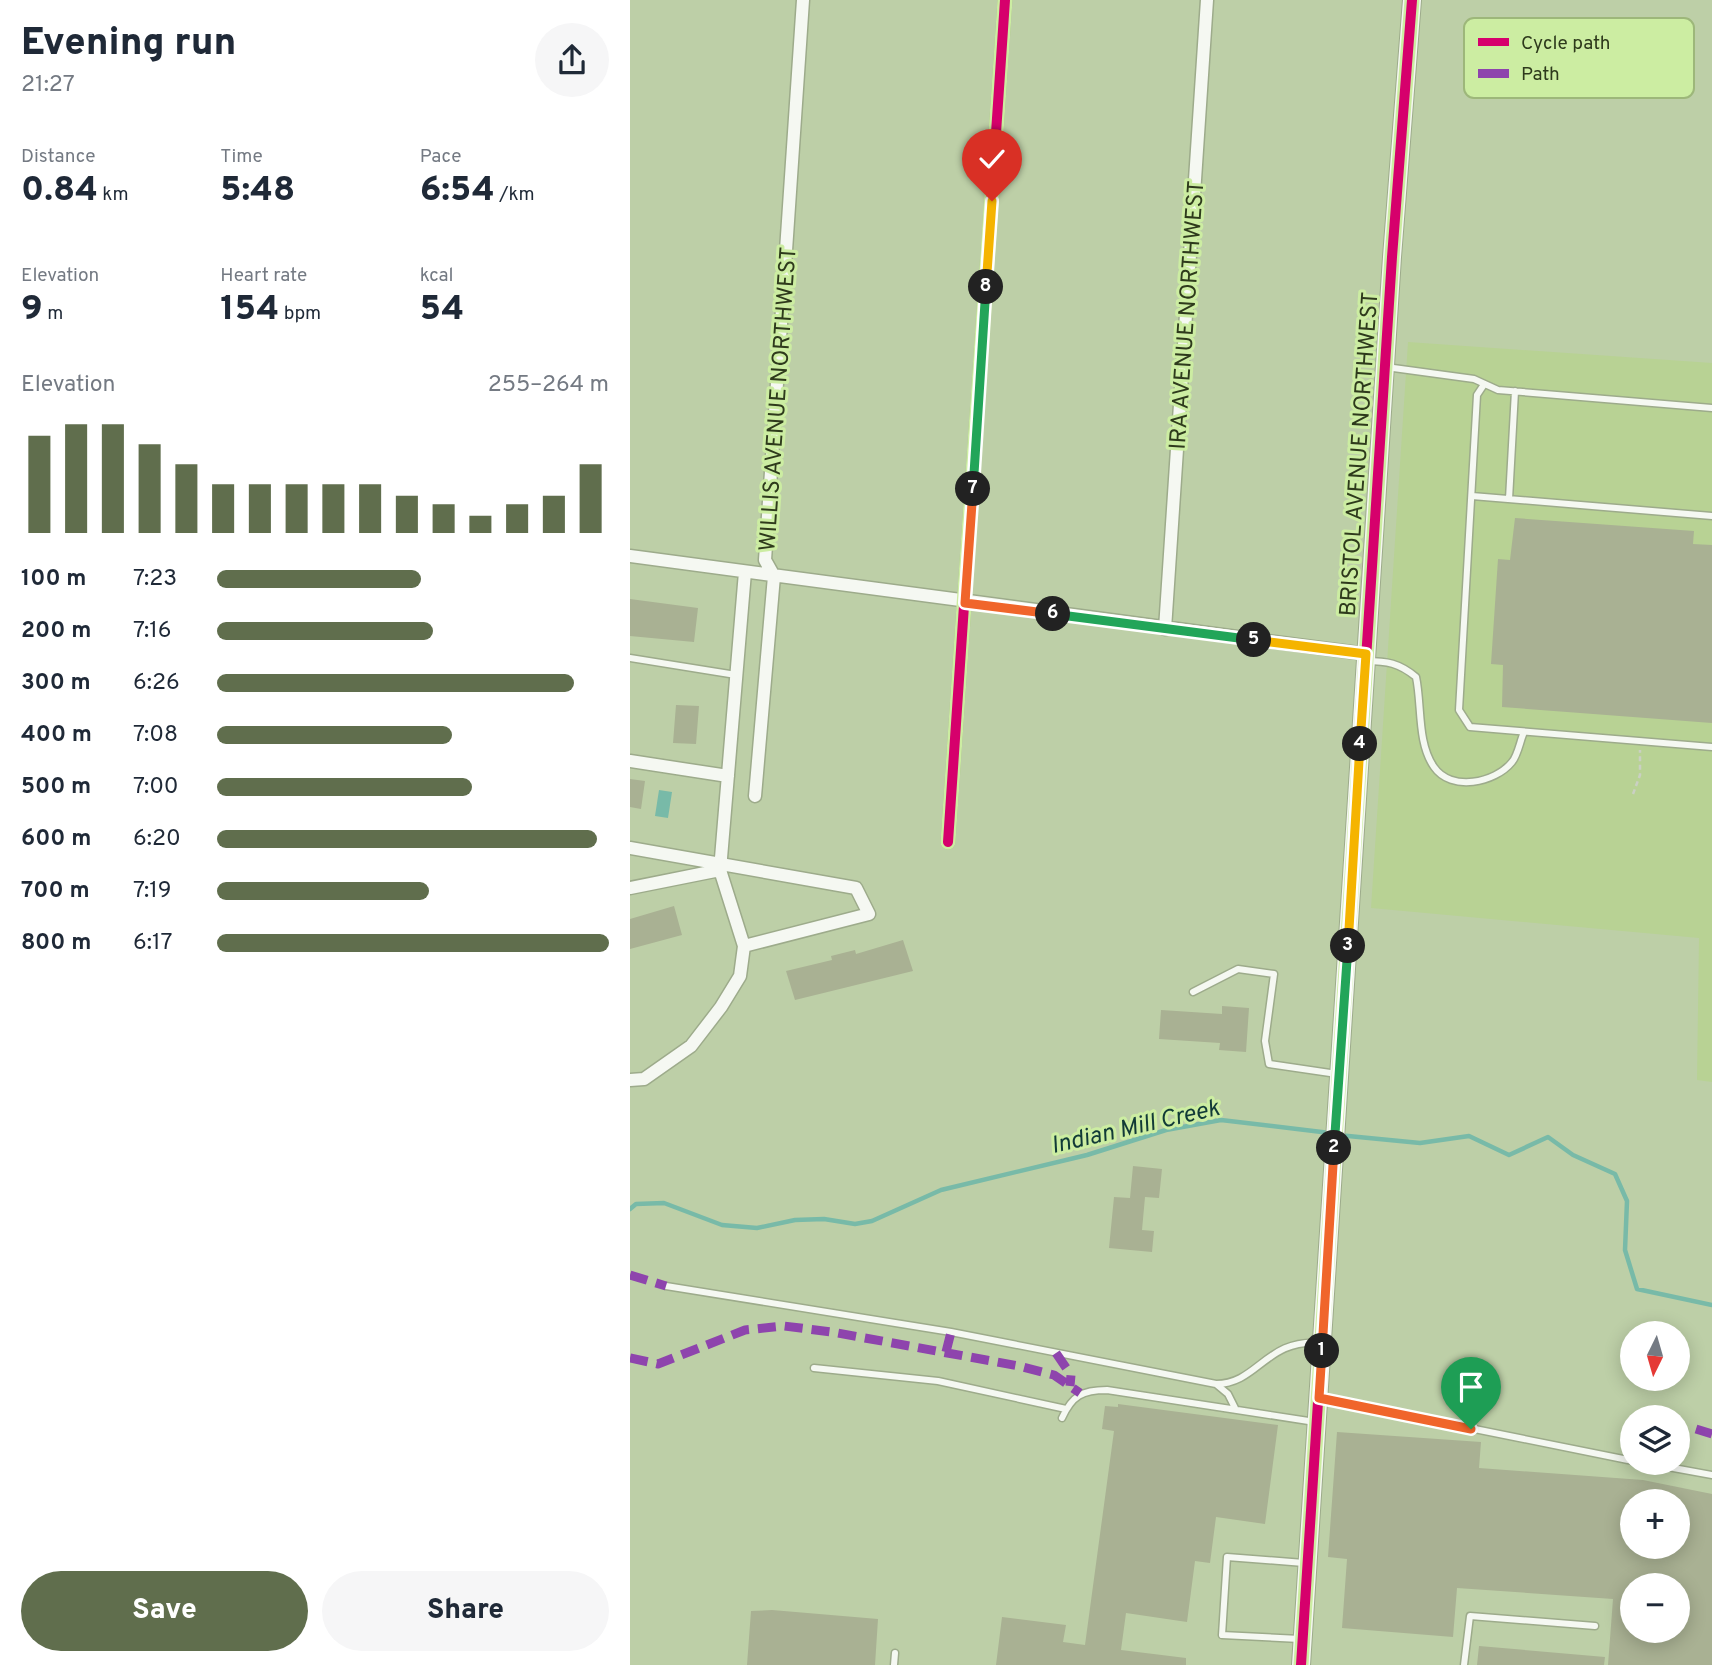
<!DOCTYPE html>
<html lang="en">
<head>
<meta charset="utf-8">
<style>
  :root { --surface:#fff; --page:#f6f6f7; --text:#1f2937; --muted:#747a83; --accent:#606e4d }
  body { margin:0; font-family:Overpass,sans-serif; background:var(--page); color:var(--text); height:100vh; display:flex; flex-direction:column; font-size:26px; white-space:nowrap }
  * { box-sizing:border-box; margin:0 }
  p { font-size:23px; color:var(--muted) }
  .icon { flex:none; width:38px; height:38px; fill:none; stroke:currentColor; stroke-width:2; stroke-linecap:round; stroke-linejoin:round }
  .map { position:relative; flex:1; overflow:hidden }
  .panel { display:flex; flex-direction:column; background:var(--surface); width:630px }
  .panel>* { flex:none }
  .needle { width:46px; rotate:185deg }
  .tools { position:absolute; left:990px; top:1321px; display:grid; gap:14px }
  .tools a { display:grid; place-items:center; width:70px; height:70px; border-radius:50%; background:var(--surface); box-shadow:0 4px 18px #0003; font-size:35px }
  .pin { position:absolute; display:grid; place-items:center; width:60px; height:60px; color:#fff; margin:-72px -30px; border-radius:50% 50% 50% 0; rotate:-45deg; box-shadow:0 0 7px #0007 }
  .pin .icon { rotate:45deg }
  .km { position:absolute; width:35px; height:35px; margin:-18px; border-radius:50%; background:#222; color:#fff; font-size:19px; line-height:35px; text-align:center }
  .round { display:grid; place-items:center; flex:none; width:74px; height:74px; border-radius:37px; background:var(--page) }
  .head { display:flex; align-items:center; justify-content:space-between; height:119px; padding:0 21px }
  h1 { font-size:38px; font-weight:800; line-height:52px }
  .stats { display:grid; grid-template-columns:repeat(3,1fr); gap:10px; height:119px; padding:7px 21px }
  .stats div { display:grid; align-content:center }
  .stats b { font-size:35px; font-weight:800 }
  .stats small { font-size:19px; font-weight:400 }
  .stats p { font-size:19px }
  .chart { height:196px; padding:14px 21px }
  .chart p { display:flex; justify-content:space-between }
  .chart svg { width:100%; height:126px; margin-top:7px; stroke:var(--accent); stroke-width:6 }
  .cta { display:flex; gap:14px; margin-top:auto; padding:14px 21px }
  .cta a { flex:1; height:80px; border-radius:42px; background:var(--accent); color:#fff; font-size:28px; font-weight:800; line-height:80px; text-align:center }
  .cta a+a { background:var(--page); color:var(--text) }
  ul { padding:0 21px; list-style:none; font-size:23px }
  li { display:grid; grid-template-columns:112px 84px 1fr; align-items:center; height:52px }
  li i { height:18px; border-radius:9px; background:var(--accent) }
  main { display:flex; flex:1; min-height:0 }
  .map>svg:first-child { display:block }
  .built { fill:#b8d294 }
  .water { fill:#78baa8 }
  .lines { fill:none; stroke-linecap:round; stroke-linejoin:round }
  .stream { stroke:#78baa8; stroke-width:4.5 }
  .building { fill:#a9b193; fill-rule:evenodd }
  .lane-casing { stroke:#9dab8b; stroke-width:9 }
  .street-casing { stroke:#9dab8b; stroke-width:15 }
  .secondary-casing { stroke:#9dab8b; stroke-width:20 }
  .path { stroke:#cad0c3; stroke-width:2.5; stroke-dasharray:5 3.5; stroke-linecap:butt }
  .lane { stroke:#f5f8f2; stroke-width:6 }
  .street { stroke:#f5f8f2; stroke-width:12 }
  .secondary { stroke:#f5f8f2; stroke-width:18 }
  .quiet { stroke:#8e44ad; stroke-width:9; stroke-dasharray:18 9; stroke-linecap:butt }
  .cycleway-casing { stroke:#cceda2; stroke-width:15 }
  .cycleway { stroke:#d6006c; stroke-width:10 }
  .split-1-casing { stroke:#fff; stroke-width:14 }
  .split-2-casing { stroke:#fff; stroke-width:14 }
  .split-3-casing { stroke:#fff; stroke-width:14 }
  .split-4-casing { stroke:#fff; stroke-width:14 }
  .split-5-casing { stroke:#fff; stroke-width:14 }
  .split-6-casing { stroke:#fff; stroke-width:14 }
  .split-7-casing { stroke:#fff; stroke-width:14 }
  .split-8-casing { stroke:#fff; stroke-width:14 }
  .split-9-casing { stroke:#fff; stroke-width:14 }
  .split-1 { stroke:#f0652b; stroke-width:9 }
  .split-2 { stroke:#f0652b; stroke-width:9 }
  .split-3 { stroke:#22a559; stroke-width:9 }
  .split-4 { stroke:#f5b400; stroke-width:9 }
  .split-5 { stroke:#f5b400; stroke-width:9 }
  .split-6 { stroke:#22a559; stroke-width:9 }
  .split-7 { stroke:#f0652b; stroke-width:9 }
  .split-8 { stroke:#22a559; stroke-width:9 }
  .split-9 { stroke:#f5b400; stroke-width:9 }
  .labels { text-anchor:middle; stroke-width:6; stroke-linejoin:round; paint-order:stroke }
  .street-label { font-size:23px; fill:#2e3a1c; stroke:#cceda2 }
  .water-label { font-size:24px; font-style:italic; fill:#113a37; stroke:#cceda2 }
  .key { fill:#cceda2; stroke:#9db77a; stroke-width:2 }
  .key-label { font-size:19px; fill:#2e3a1c }
</style>
</head>
<body>
<main>
<section class="panel">
<div class="head"><div><h1>Evening run</h1><p>21:27</p></div><a class="round"><svg class="icon" aria-label="share" viewBox="0 0 24 24"><path d="M12 15V3M7 8l5-5 5 5M5 13v7h14v-7"/></svg></a></div>
<div class="stats">
<div><p>Distance</p><b>0.84<small> km</small></b></div>
<div><p>Time</p><b>5:48</b></div>
<div><p>Pace</p><b>6:54<small> /km</small></b></div>
</div>
<div class="stats">
<div><p>Elevation</p><b>9<small> m</small></b></div>
<div><p>Heart rate</p><b>154<small> bpm</small></b></div>
<div><p>kcal</p><b>54</b></div>
</div>
<div class="chart"><p><span>Elevation</span>255–264 m</p>
<svg viewBox="0 0 160 44" preserveAspectRatio="none"><path d="M5 44V10M15 44V6M25 44V6M35 44V13M45 44V20M55 44V27M65 44V27M75 44V27M85 44V27M95 44V27M105 44V31M115 44V34M125 44V38M135 44V34M145 44V31M155 44V20"/></svg>
</div>
<ul>
<li><b>100 m</b>7:23<i style="width:52%"></i></li>
<li><b>200 m</b>7:16<i style="width:55%"></i></li>
<li><b>300 m</b>6:26<i style="width:91%"></i></li>
<li><b>400 m</b>7:08<i style="width:60%"></i></li>
<li><b>500 m</b>7:00<i style="width:65%"></i></li>
<li><b>600 m</b>6:20<i style="width:97%"></i></li>
<li><b>700 m</b>7:19<i style="width:54%"></i></li>
<li><b>800 m</b>6:17<i style="width:100%"></i></li>
</ul>
<div class="cta"><a>Save</a><a>Share</a></div>
</section>
<div class="map">
<svg width="1082" height="1665" viewBox="0 0 1082 1665">
  <rect width="100%" height="100%" fill="#bdcfa7"/>
  <path class="built" d="M 778,342 L 1082,363 L 1082,1082 L 1067,1080 L 1069,938 L 741,908 Z"/>
  <path class="water" d="M 29,790 L 42,792 L 38,818 L 25,816 Z"/>
  <g class="lines">
    <path class="stream" d="M 708,1135 L 790,1143 L 839,1136 L 879,1155 L 918,1137 L 943,1155 L 985,1174 L 997,1201 L 995,1250 L 1007,1289 L 1082,1305
      M 0,1209 L 6,1204 L 34,1203 L 92,1225 L 127,1228 L 165,1220 L 194,1219 L 225,1224 L 242,1221 L 311,1190 L 457,1155 L 536,1130 L 591,1120 L 700,1133"/>
  </g>
  <path class="building" d="M 885,518 L 1064,531 L 1063,544 L 1082,545 L 1082,723 L 872,707 L 873,665 L 861,664 L 868,559 L 880,560 Z
    M 0,599 L 68,608 L 64,642 L 0,636 Z
    M 46,705 L 69,706 L 66,744 L 43,743 Z
    M 0,779 L 15,781 L 11,809 L 0,807 Z
    M 44,906 L 52,935 L 0,949 L 0,919 Z
    M 273,940 L 283,971 L 165,1000 L 156,971 L 202,960 L 201,956 L 225,950 L 226,954 Z
    M 592,1006 L 619,1008 L 616,1052 L 589,1050 L 590,1043 L 529,1039 L 531,1010 L 592,1014 Z
    M 503,1166 L 532,1169 L 529,1198 L 515,1197 L 512,1230 L 524,1231 L 522,1252 L 479,1248 L 484,1197 L 500,1198 Z
    M 488,1404 L 648,1425 L 635,1524 L 586,1517 L 580,1563 L 565,1561 L 557,1622 L 496,1613 L 491,1650 L 556,1658 L 556,1665 L 366,1665 L 372,1617 L 436,1625 L 433,1642 L 455,1645 L 484,1431 L 472,1429 L 475,1406 L 488,1407 Z
    M 707,1432 L 851,1442 L 849,1468 L 1013,1480 L 1082,1494 L 1082,1665 L 978,1665 L 983,1599 L 827,1588 L 823,1637 L 712,1628 L 717,1559 L 698,1557 ZM 1003,1502 L 1048,1502 L 1048,1547 L 1003,1547 ZM 1003,1586 L 1048,1586 L 1048,1631 L 1003,1631 Z
    M 142,1610 L 248,1619 L 245,1665 L 117,1665 L 121,1611 Z
    M 849,1646 L 975,1657 L 974,1665 L 847,1665 Z"/>
  <g class="lines">
    <defs>
      <path id="lane" d="M 756,367 L 844,379 L 868,390 L 1082,408
        M 853,386 L 847,395 L 829,710 L 840,727 L 1082,747
        M 842,496 L 1082,516
        M 879,499 L 885,391
        M 0,658 L 106,675
        M 736,661 C 757,661 769,663 786,677 C 792,705 787,743 804,767 C 821,792 865,783 882,762 C 888,755 890,741 894,732
        M 563,992 L 608,969 L 644,974 L 635,1041 L 639,1064 L 707,1074
        M 36,1286 L 321,1332 L 586,1384 L 598,1394 L 605,1408
        M 184,1368 L 308,1381 L 436,1409
        M 586,1384 C 628,1384 636,1338 691,1343
        M 691,1398 L 1003,1461
        M 432,1418 C 442,1396 452,1390 477,1390 L 685,1422
        M 1016,1463 L 1082,1475
        M 670,1639 L 592,1635 L 597,1557 L 674,1563
        M 264,1665 L 265,1653
        M 834,1665 L 840,1616 L 965,1626"/>
      <path id="street" d="M 0,556 L 736,654
        M 535,629 L 577,0
        M 0,761 L 98,776
        M 125,796 L 144,576 L 135,560 L 173,0
        M 318,842 L 375,0
        M 0,848 L 226,888 L 239,914 L 114,946
        M 0,888 L 90,870
        M 0,1080 L 14,1079 L 61,1046 L 91,1007 L 110,976 L 114,946 L 90,870 L 115,572"/>
      <path id="secondary" d="M 671,1665 L 762,257 L 782,0"/>
    </defs>
    <use href="#lane" class="lane-casing"/>
    <use href="#street" class="street-casing"/>
    <use href="#secondary" class="secondary-casing"/>
    <path class="path" d="M 1003,794 L 1010,775 L 1010,750"/>
    <use href="#lane" class="lane"/>
    <use href="#street" class="street"/>
    <use href="#secondary" class="secondary"/>
    <path class="quiet" d="M 0,1275 L 36,1286
      M 316,1352 L 321,1332
      M 426,1353 L 441,1375 L 440,1386
      M 0,1358 L 28,1364 L 115,1330 L 154,1326 L 202,1332 L 389,1366 L 424,1375 L 450,1393
      M 1066,1429 L 1082,1434"/>
    <defs>
      <path id="cycleway" d="M 318,842 L 375,0
        M 671,1665 L 762,257 L 782,0"/>
    </defs>
    <use href="#cycleway" class="cycleway-casing"/>
    <use href="#cycleway" class="cycleway"/>
  </g>
  <g class="lines">
    <defs>
      <path id="split-1" d="M 692,1351 L 689,1398 L 841,1429"/>
      <path id="split-2" d="M 692,1351 L 704,1148"/>
      <path id="split-3" d="M 704,1148 L 718,946"/>
      <path id="split-4" d="M 718,946 L 730,744"/>
      <path id="split-5" d="M 624,640 L 736,654 L 730,744"/>
      <path id="split-6" d="M 423,614 L 624,640"/>
      <path id="split-7" d="M 343,489 L 335,603 L 423,614"/>
      <path id="split-8" d="M 343,489 L 356,287"/>
      <path id="split-9" d="M 356,287 L 362,201"/>
    </defs>
    <use href="#split-1" class="split-1-casing"/>
    <use href="#split-2" class="split-2-casing"/>
    <use href="#split-3" class="split-3-casing"/>
    <use href="#split-4" class="split-4-casing"/>
    <use href="#split-5" class="split-5-casing"/>
    <use href="#split-6" class="split-6-casing"/>
    <use href="#split-7" class="split-7-casing"/>
    <use href="#split-8" class="split-8-casing"/>
    <use href="#split-9" class="split-9-casing"/>
    <use href="#split-1" class="split-1"/>
    <use href="#split-2" class="split-2"/>
    <use href="#split-3" class="split-3"/>
    <use href="#split-4" class="split-4"/>
    <use href="#split-5" class="split-5"/>
    <use href="#split-6" class="split-6"/>
    <use href="#split-7" class="split-7"/>
    <use href="#split-8" class="split-8"/>
    <use href="#split-9" class="split-9"/>
  </g>
  <g class="labels">
    <g class="street-label">
      <text transform="translate(556 315) rotate(-86)" y="8">IRA AVENUE NORTHWEST</text>
      <text transform="translate(147 399) rotate(-86)" y="8">WILLIS AVENUE NORTHWEST</text>
      <text transform="translate(728 454) rotate(-86)" y="8">BRISTOL AVENUE NORTHWEST</text>
    </g>
    <g class="water-label">
      <text transform="translate(505 1126) rotate(-13)" y="8">Indian Mill Creek</text>
    </g>
  </g>
  <rect x="834" y="18" width="230" height="80" rx="10" class="key"/>
  <rect x="848" y="38" width="31" height="8" fill="#d6006c"/>
  <rect x="848" y="69" width="31" height="9" fill="#8e44ad"/>
  <g class="key-label">
    <text x="891" y="49">Cycle path</text>
    <text x="891" y="80">Path</text>
  </g>
</svg>
<div class="tools">
<a><svg class="needle" viewBox="-14 -14 28 28"><path d="M0-13l5 13h-10z" fill="#e53935"/><path d="M0 13l5-13h-10z" fill="#747a83"/></svg></a>
<a><svg class="icon" aria-label="layers" viewBox="0 0 24 24"><path d="M12 4l9 5-9 5-9-5zM3 14l9 5 9-5"/></svg></a>
<a>+</a>
<a>−</a>
</div>
<div class="pin" style="left:841px;top:1429px;background:#1e9e55"><svg class="icon" aria-label="arrive" viewBox="0 0 24 24"><path d="M6 21V4h12l-3 4 3 4H6"/></svg></div>
<div class="pin" style="left:362px;top:201px;background:#d93025"><svg class="icon" aria-label="check" viewBox="0 0 24 24"><path d="M5 12l5 5 9-10"/></svg></div>
<b class="km" style="left:692px;top:1351px">1</b>
<b class="km" style="left:704px;top:1148px">2</b>
<b class="km" style="left:718px;top:946px">3</b>
<b class="km" style="left:730px;top:744px">4</b>
<b class="km" style="left:624px;top:640px">5</b>
<b class="km" style="left:423px;top:614px">6</b>
<b class="km" style="left:343px;top:489px">7</b>
<b class="km" style="left:356px;top:287px">8</b>
</div>
</main>
</body>
</html>
